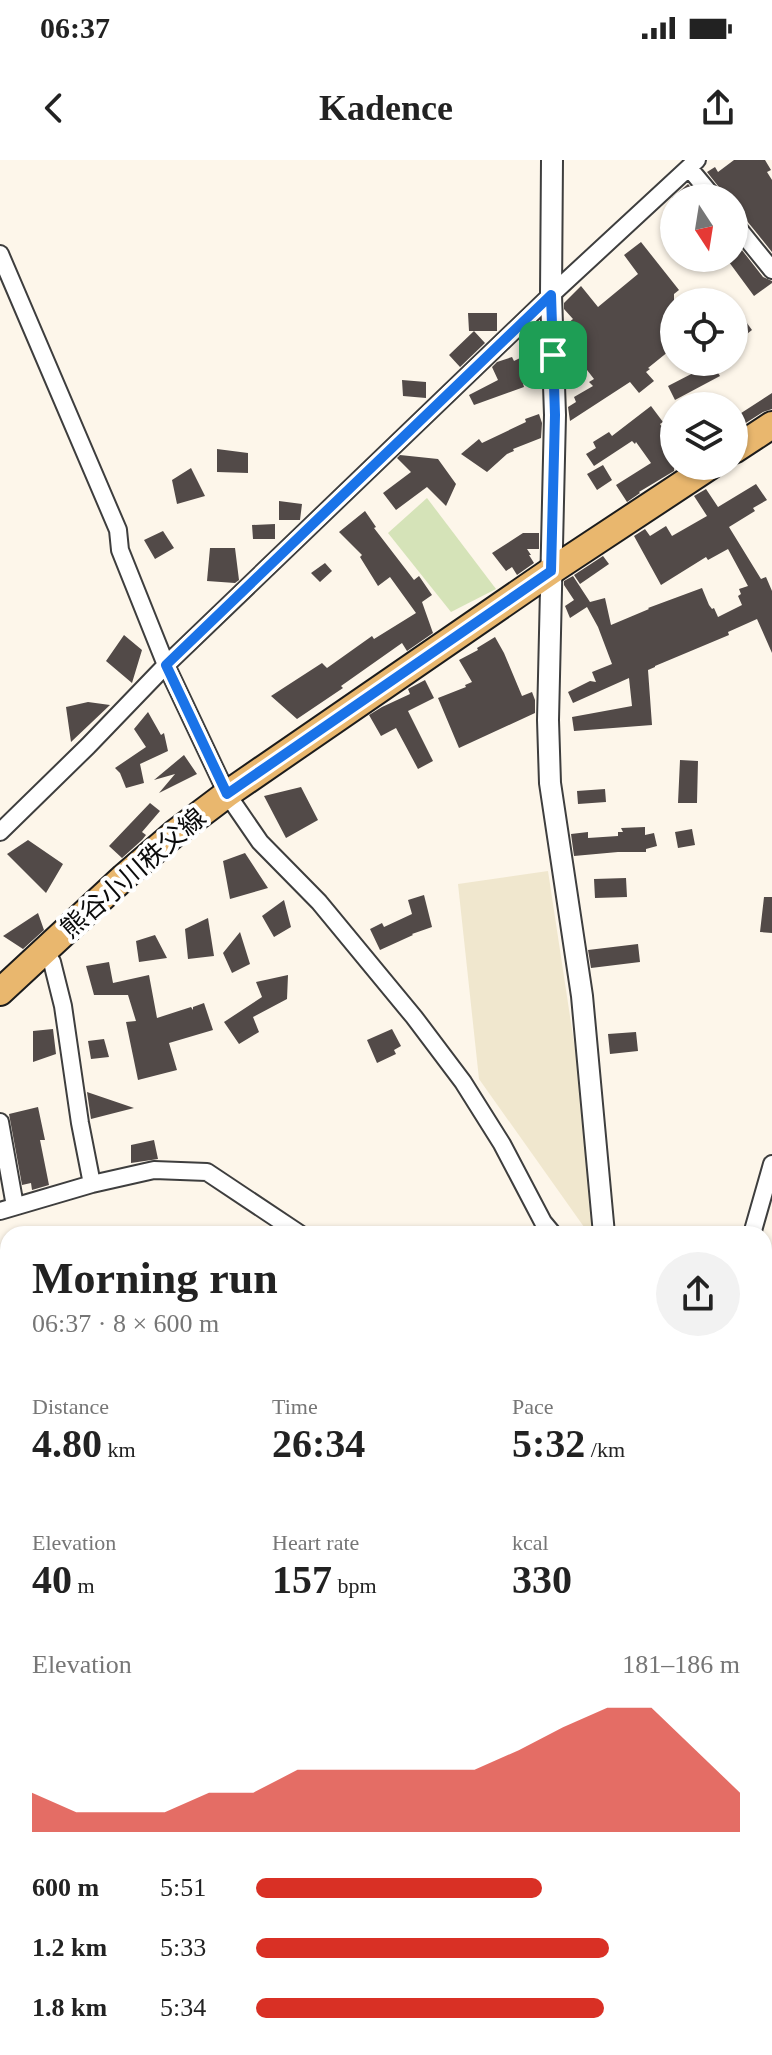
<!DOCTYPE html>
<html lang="en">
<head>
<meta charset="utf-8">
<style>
  :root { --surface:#fff; --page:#f2f2f2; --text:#222; --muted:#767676; --accent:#d93025 }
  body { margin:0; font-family:"Times New Roman","Noto Sans JP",serif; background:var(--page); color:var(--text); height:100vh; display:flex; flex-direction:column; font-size:30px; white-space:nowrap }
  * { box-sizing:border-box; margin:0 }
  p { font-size:26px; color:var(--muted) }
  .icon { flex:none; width:44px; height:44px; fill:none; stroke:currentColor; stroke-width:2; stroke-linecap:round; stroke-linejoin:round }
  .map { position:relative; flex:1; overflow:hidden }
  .side { position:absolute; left:0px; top:1066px; width:772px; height:830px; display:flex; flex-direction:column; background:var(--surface); border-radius:24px 24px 0 0; box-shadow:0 2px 6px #0004 }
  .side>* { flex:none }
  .needle { width:52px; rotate:168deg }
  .tools { position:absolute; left:660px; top:24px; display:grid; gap:16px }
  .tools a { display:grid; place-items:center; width:88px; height:88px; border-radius:50%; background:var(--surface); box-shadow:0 2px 6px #0004; font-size:40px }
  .pin { position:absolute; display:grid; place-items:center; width:68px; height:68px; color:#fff; margin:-34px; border-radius:16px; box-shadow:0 4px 12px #0006 }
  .round { display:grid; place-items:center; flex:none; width:84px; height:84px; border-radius:42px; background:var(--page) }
  .overview { display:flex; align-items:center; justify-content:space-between; height:136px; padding:0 32px }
  h1 { font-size:44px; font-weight:700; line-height:60px }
  .figures { display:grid; grid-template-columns:repeat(3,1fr); gap:12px; height:136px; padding:8px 32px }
  .figures div { display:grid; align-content:center }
  .figures b { font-size:40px; font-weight:700 }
  .figures small { font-size:22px; font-weight:400 }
  .figures p { font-size:22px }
  .chart { height:224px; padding:16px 32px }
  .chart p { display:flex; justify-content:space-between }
  .chart svg { width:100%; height:144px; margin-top:8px; fill:var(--accent); opacity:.7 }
  ul { padding:0 32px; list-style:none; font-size:26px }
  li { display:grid; grid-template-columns:128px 96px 1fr; align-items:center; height:60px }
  li i { height:20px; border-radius:10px; background:var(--accent) }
  .status { display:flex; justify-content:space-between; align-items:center; height:56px; padding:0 40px; background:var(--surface); direction:ltr }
  .status svg { height:22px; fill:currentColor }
  header { display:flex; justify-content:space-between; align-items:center; height:104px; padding:0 32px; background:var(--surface); font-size:36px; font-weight:700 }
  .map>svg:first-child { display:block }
  .farmland { fill:#f0e7ce }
  .green { fill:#d5e3b8 }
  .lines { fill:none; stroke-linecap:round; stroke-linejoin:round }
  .stream { stroke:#44a1bd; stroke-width:4 }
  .river { stroke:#b5e2ef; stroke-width:26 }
  .building { fill:#524a48 }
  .minor-casing { stroke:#3e3e3e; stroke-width:20 }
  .tertiary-casing { stroke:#3e3e3e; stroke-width:24 }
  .primary-casing { stroke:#1c1c1c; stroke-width:30 }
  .minor { stroke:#fff; stroke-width:16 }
  .tertiary { stroke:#fff; stroke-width:20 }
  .primary { stroke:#e9b76e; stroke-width:26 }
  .route-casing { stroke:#fff; stroke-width:16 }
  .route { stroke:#1a73e8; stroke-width:10 }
  .labels { text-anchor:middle; stroke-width:8; stroke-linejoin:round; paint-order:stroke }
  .street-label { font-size:26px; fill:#0b0b0b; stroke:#fff }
</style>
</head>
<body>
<div class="status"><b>06:37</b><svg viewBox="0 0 49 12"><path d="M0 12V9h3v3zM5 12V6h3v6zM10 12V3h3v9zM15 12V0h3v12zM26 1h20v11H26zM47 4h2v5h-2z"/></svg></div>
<header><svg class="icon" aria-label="back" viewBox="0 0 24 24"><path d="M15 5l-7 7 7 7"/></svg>Kadence<svg class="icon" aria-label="share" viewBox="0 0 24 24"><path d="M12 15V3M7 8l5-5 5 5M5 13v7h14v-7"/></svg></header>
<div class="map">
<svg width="772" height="1895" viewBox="0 0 772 1895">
  <rect width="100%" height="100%" fill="#fdf6ea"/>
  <path class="farmland" d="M 548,711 L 603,1074 L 589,1074 L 479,919 L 458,724 Z"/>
  <path class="green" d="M 427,338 L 496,429 L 451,452 L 388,373 Z"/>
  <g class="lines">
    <path class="stream" d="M 727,1895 L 728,1888"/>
    <path class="river" d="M 0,1575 L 8,1575
      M 764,1585 L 772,1585"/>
  </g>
  <path class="building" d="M 734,0 L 765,0 L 771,10 L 767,12 L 772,20 L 772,92 L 743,56 L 734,52 L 734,38 L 725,38 L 722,31 L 707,12 L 715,7 L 718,12 Z
    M 688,24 L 700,38 L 672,38 Z
    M 734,80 L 763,117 L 772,121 L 772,123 L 754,136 L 726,98 L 734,98 Z
    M 641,82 L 679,130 L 674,134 L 674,187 L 648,208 L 650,209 L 646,212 L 654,221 L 639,233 L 630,222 L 570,261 L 568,247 L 576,242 L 574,237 L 593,226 L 589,222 L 594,219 L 577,197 L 586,190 L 577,179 L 580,177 L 568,163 L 573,159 L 564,149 L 564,143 L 581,126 L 598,147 L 638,114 L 624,95 Z
    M 734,145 L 752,170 L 734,184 Z
    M 468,153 L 497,153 L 497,171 L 469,171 Z
    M 474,171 L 485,183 L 460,207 L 449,195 Z
    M 538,193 L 540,198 L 541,221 L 526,199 Z
    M 512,197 L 514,201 L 522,197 L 528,218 L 522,220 L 524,227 L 474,245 L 469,235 L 498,220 L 492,207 L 497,202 Z
    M 694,202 L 711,202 L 720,216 L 675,240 L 668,226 L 699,210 Z
    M 402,220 L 426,222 L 426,238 L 403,236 Z
    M 772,233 L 772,249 L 763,252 L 741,266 L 735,257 Z
    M 651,246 L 663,262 L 660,264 L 674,285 L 674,311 L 639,332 L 640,333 L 627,342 L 616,325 L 651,303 L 636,282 L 635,284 L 632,281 L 594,306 L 586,294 L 596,288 L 593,282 L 609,272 L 612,276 Z
    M 539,254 L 542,263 L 541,278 L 513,289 L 514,291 L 507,294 L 487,312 L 461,294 L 479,279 L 482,283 L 526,262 L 525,259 Z
    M 217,289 L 248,293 L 248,313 L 217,312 Z
    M 400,295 L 438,299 L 456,324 L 446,346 L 427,327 L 396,350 L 383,333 L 411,312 L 397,298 Z
    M 603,305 L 612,320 L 597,330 L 587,314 Z
    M 191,308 L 205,336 L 177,344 L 172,320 Z
    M 756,324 L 767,340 L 753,348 L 755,351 L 729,367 L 761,419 L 766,417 L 772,431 L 772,493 L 757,459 L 728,472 L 729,475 L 655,506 L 655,507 L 648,510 L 652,565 L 574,571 L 572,557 L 632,546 L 629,518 L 573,543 L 568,532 L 590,521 L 596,522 L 592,512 L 612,504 L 598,467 L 587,447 L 570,458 L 565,446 L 574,440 L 564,425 L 564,421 L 573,416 L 590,442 L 605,438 L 611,465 L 649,449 L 648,448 L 702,428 L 709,445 L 712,449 L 714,448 L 718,457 L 742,445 L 738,436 L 741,434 L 739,429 L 748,426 L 728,389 L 708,400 L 706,397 L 661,425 L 634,376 L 645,369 L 650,376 L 666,366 L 672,376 L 707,356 L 694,336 L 706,329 L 718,347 Z
    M 279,341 L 302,344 L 300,360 L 279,360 Z
    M 365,351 L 376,367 L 374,368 L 414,420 L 419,416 L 432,435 L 422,442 L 433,473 L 407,491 L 402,483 L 341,526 L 343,528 L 297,559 L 271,536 L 322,503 L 327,508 L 372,476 L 374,479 L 416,453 L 390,417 L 378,426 L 360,397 L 362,395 L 339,372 Z
    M 275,364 L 275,379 L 253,379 L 252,365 Z
    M 163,371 L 174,388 L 155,399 L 144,380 Z
    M 523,373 L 539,373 L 539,389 L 527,389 L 531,395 L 529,395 L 534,403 L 517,415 L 512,407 L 506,411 L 492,393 Z
    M 210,388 L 235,388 L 239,420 L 235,423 L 207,421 Z
    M 603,396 L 609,404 L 580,424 L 574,415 Z
    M 325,403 L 332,411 L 320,422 L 311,413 Z
    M 124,475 L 142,490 L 132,523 L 106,501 Z
    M 495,477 L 504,493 L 522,536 L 532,532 L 535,540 L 535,553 L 459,588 L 438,538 L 466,527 L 465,525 L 472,522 L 459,500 L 478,490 L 477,488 Z
    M 425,520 L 434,538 L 408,551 L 433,601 L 418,609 L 396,568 L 381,576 L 369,555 L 382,547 L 410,534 L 408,529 Z
    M 88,542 L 110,545 L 71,582 L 66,547 Z
    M 148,552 L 161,575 L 164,573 L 168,591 L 140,604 L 144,623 L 126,628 L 120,613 L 115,608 L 146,587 L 134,569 Z
    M 184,595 L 197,614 L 159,633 L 175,614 L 154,620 Z
    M 680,600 L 698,601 L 697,643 L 678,643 Z
    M 301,627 L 318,660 L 286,678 L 264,636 Z
    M 605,629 L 606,642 L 578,644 L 577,631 Z
    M 150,643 L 160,651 L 142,672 L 146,675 L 142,680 L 122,698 L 109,686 Z
    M 645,667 L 645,675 L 654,673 L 657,686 L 646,689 L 646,692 L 618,692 L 574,696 L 571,674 L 588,672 L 588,678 L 618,676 L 618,672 L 623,672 L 621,668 Z
    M 692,669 L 695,685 L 678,688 L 675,672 Z
    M 28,680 L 63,704 L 46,733 L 7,694 Z
    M 245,693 L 268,728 L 230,739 L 223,701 Z
    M 626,718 L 627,737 L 595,738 L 594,719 Z
    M 424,735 L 432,767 L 412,774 L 413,775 L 380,790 L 370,769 L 382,763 L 384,767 L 412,754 L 408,740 Z
    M 764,737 L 772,737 L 772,773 L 760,772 Z
    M 284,740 L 291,767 L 274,777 L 262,756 Z
    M 38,753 L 44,770 L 23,789 L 3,776 Z
    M 208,758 L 214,796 L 188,799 L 185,769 Z
    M 240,772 L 250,804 L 232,813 L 223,793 Z
    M 155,775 L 167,798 L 139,802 L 136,781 Z
    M 638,784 L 640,802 L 591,808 L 588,790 Z
    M 109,802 L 113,823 L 149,815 L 157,858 L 191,847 L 193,850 L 193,847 L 204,843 L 213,870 L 169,883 L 177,910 L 138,920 L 126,862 L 136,861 L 128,835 L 94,835 L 86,806 Z
    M 288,815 L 287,839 L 253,857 L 259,872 L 239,884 L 224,862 L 262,837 L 256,822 Z
    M 53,869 L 56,894 L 33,902 L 33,871 Z
    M 392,869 L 401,886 L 394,890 L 396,894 L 377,903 L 367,880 Z
    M 636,872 L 638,891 L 610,894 L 608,874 Z
    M 104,879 L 109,897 L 91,899 L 88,881 Z
    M 87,932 L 134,948 L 91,959 Z
    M 38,947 L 45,980 L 40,980 L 49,1025 L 32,1030 L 31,1023 L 22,1025 L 9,954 Z
    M 154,980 L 158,999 L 131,1003 L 131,985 Z"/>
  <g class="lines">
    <defs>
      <path id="minor" d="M 689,8 L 714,38
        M 734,63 L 772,110
        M 0,94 L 118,370 L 120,390 L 166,505 L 227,634 L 260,682 L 319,742 L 414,857 L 463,922 L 502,984 L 543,1062 L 553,1074
        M 0,672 L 88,586 L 166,505 L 551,135 L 697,0
        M 44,792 L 52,802 L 63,846 L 80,963 L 92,1024
        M 0,962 L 15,1046
        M 0,1051 L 92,1024 L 154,1010 L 207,1012 L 300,1074
        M 752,1074 L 772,1004
        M 764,1285 L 772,1284
        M 0,1348 L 8,1342
        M 764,1425 L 772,1427
        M 0,1749 L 8,1749
        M 764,1773 L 772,1773
        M 285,1895 L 285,1888"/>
      <path id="tertiary" d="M 552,0 L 551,135 L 555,255 L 548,560 L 550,623 L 582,836 L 604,1074
        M 707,1895 L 708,1888"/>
      <path id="primary" d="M 734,290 L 772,265
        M 0,832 L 124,717 L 174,674 L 227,634 L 551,411 L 710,306"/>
    </defs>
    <use href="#minor" class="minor-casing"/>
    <use href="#tertiary" class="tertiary-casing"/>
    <use href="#primary" class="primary-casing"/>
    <use href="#minor" class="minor"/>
    <use href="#tertiary" class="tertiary"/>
    <use href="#primary" class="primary"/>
  </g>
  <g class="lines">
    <defs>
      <path id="route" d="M 551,135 L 555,255 L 551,411 L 227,634 L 166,505 Z"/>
    </defs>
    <use href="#route" class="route-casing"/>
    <use href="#route" class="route"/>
  </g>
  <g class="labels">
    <g class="street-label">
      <text transform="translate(133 713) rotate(-41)" y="9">熊谷小川秩父線</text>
    </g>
  </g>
</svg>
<div class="tools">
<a><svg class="needle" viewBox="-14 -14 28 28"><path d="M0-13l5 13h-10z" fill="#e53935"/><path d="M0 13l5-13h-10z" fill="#767676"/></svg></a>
<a><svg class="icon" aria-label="locate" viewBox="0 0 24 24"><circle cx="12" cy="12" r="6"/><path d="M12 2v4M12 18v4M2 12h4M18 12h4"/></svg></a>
<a><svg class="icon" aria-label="layers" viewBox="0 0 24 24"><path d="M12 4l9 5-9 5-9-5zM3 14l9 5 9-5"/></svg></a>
</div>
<div class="pin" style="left:553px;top:195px;background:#1e9e55"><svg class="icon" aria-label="arrive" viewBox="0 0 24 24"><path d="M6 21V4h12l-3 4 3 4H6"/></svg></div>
<section class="side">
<div class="overview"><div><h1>Morning run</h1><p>06:37 · 8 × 600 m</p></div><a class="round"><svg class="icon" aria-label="share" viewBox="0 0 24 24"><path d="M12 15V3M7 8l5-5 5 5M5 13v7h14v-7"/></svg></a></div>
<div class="figures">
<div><p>Distance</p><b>4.80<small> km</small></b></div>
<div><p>Time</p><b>26:34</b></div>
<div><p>Pace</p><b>5:32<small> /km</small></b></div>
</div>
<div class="figures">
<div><p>Elevation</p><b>40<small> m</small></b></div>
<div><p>Heart rate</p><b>157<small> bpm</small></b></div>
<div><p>kcal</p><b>330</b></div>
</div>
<div class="chart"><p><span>Elevation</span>181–186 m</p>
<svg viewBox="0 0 160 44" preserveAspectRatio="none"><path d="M0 44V32L10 38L20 38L30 38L40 32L50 32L60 25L70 25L80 25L90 25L100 25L110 19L120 12L130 6L140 6L150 19L160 32V44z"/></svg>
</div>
<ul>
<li><b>600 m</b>5:51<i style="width:59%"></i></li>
<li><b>1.2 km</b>5:33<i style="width:73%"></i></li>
<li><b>1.8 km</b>5:34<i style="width:72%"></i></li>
</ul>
</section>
</div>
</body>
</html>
